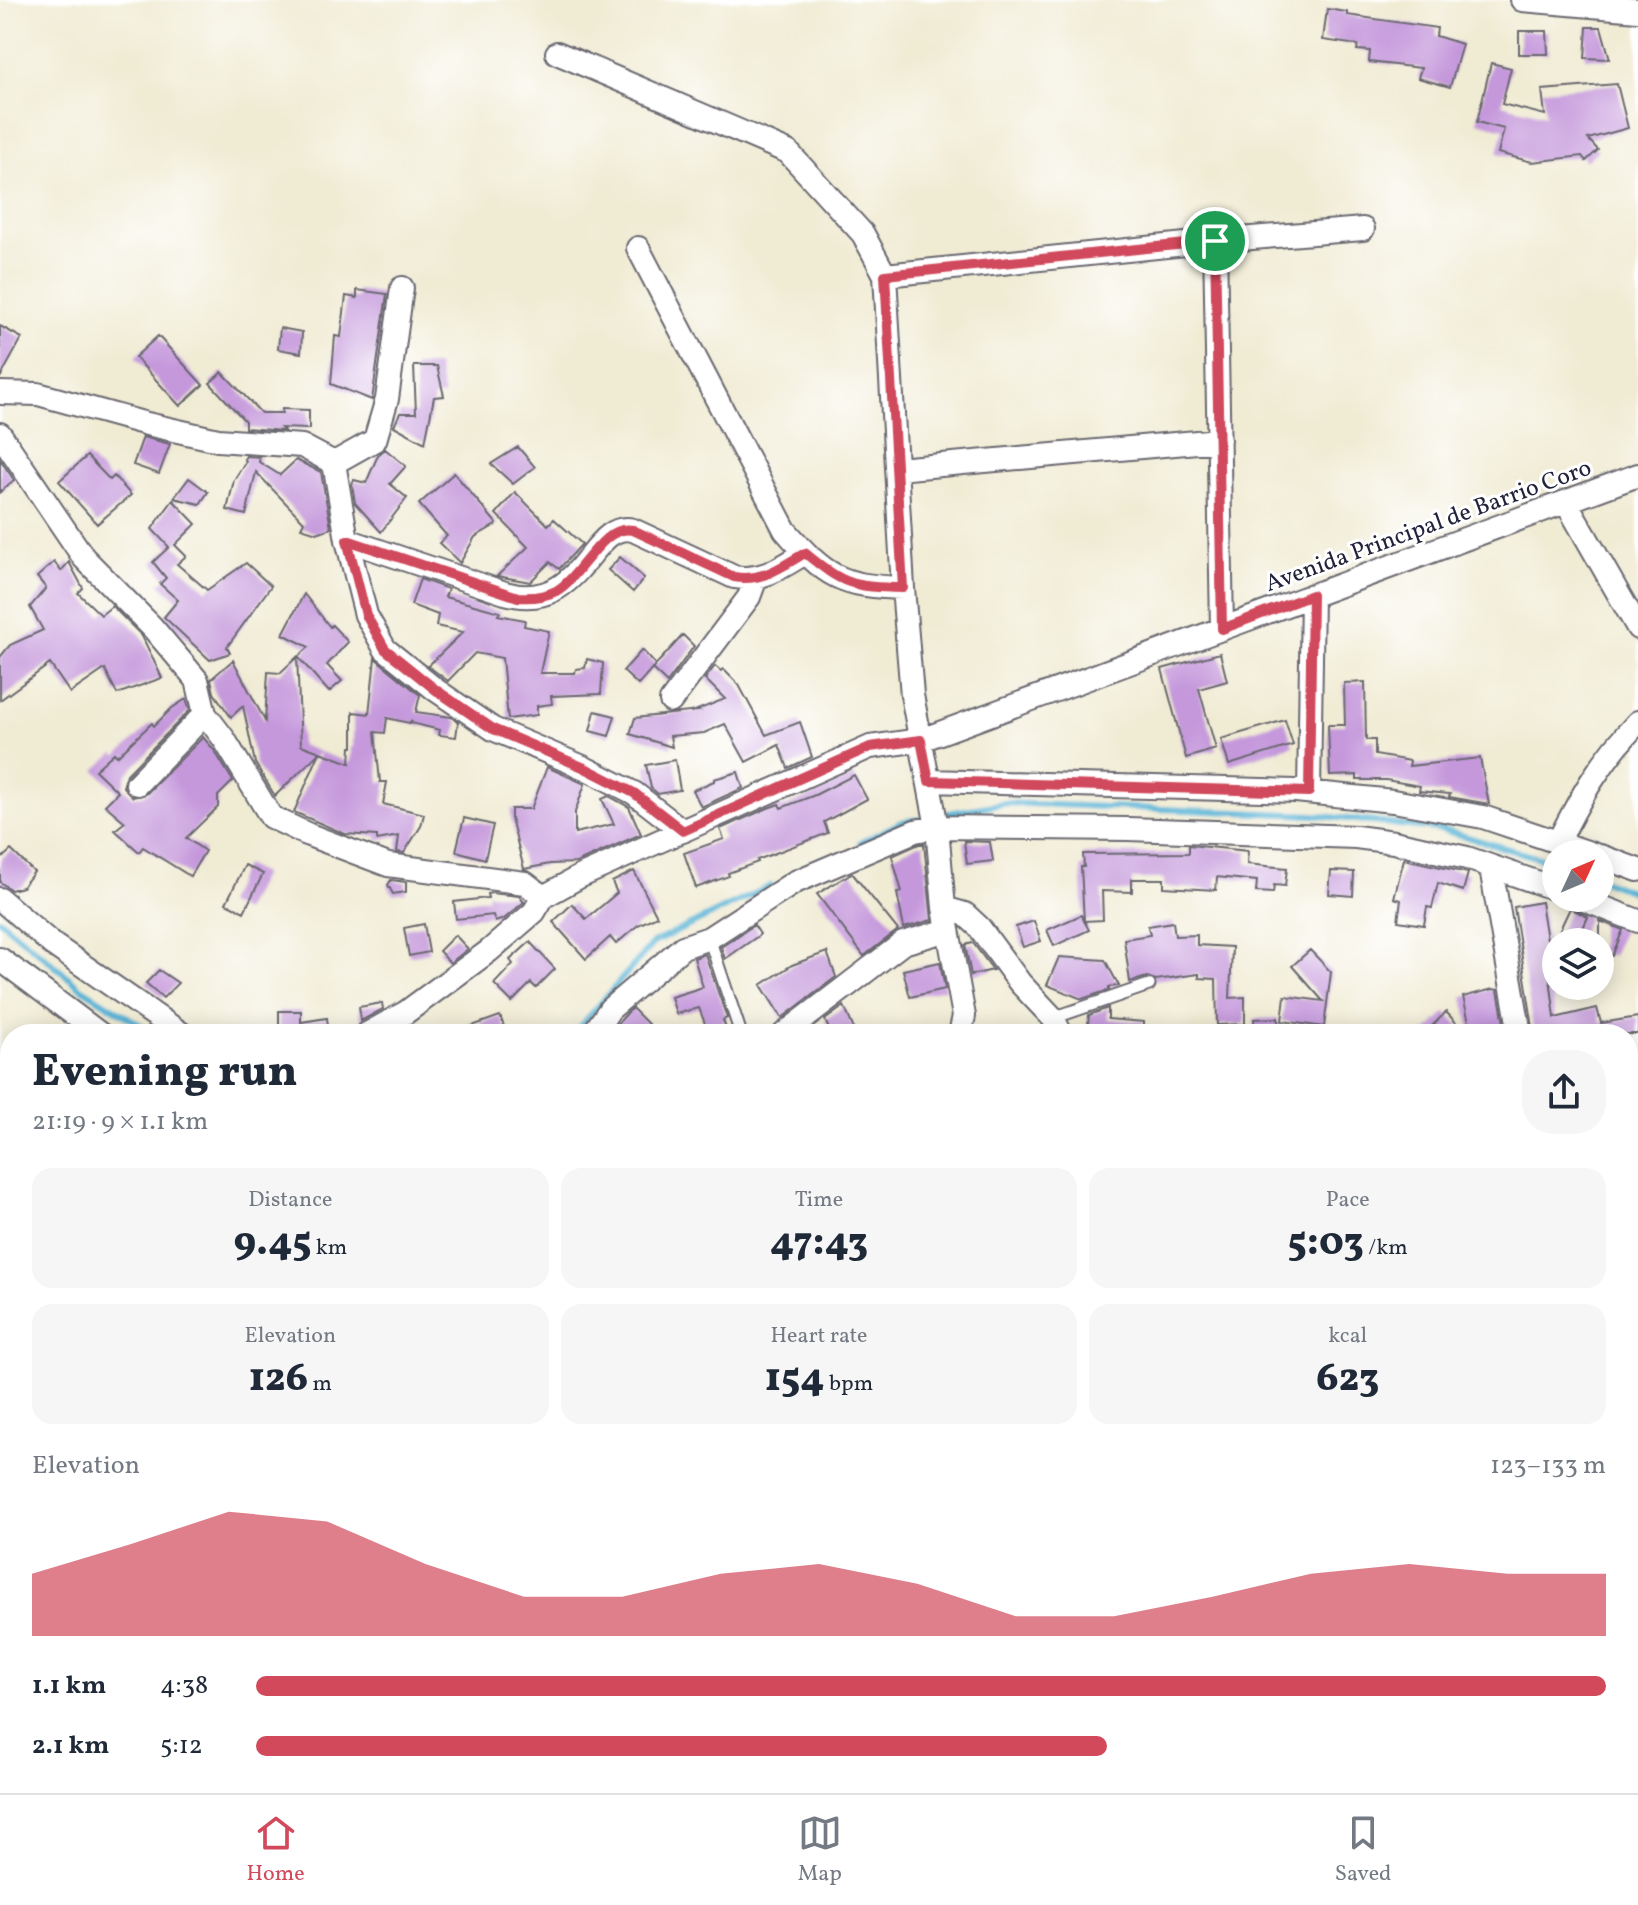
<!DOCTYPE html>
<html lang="en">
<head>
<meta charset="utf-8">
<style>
  :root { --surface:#fff; --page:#f6f6f7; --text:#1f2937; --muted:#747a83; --line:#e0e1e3; --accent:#d1495b }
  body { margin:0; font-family:Vollkorn,serif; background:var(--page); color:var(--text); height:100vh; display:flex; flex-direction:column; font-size:30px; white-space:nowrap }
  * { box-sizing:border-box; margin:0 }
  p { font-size:26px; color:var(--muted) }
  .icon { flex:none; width:44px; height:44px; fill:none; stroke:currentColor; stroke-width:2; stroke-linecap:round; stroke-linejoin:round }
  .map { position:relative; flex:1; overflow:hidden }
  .details { position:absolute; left:0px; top:1024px; width:1638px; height:770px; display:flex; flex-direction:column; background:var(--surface); border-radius:32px 32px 0 0; box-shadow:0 4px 20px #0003 }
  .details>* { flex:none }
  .needle { width:52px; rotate:46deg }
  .fabs { position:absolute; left:1542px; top:840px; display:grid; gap:16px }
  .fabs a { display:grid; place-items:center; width:72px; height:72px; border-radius:50%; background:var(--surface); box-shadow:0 4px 20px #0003; font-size:40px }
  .pin { position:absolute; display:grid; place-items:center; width:68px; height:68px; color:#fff; margin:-34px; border:4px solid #fff; border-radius:50%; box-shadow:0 2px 8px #0007 }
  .round { display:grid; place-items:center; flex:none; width:84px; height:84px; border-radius:32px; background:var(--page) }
  .head { display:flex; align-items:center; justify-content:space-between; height:136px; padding:0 32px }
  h1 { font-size:44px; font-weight:800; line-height:60px }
  .stats { display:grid; grid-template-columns:repeat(3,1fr); gap:12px; height:136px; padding:8px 32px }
  .stats div { display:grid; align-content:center; border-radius:20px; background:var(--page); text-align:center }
  .stats b { font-size:40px; font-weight:800 }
  .stats small { font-size:22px; font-weight:400 }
  .stats p { font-size:22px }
  .chart { height:224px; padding:16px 32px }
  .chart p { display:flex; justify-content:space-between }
  .chart svg { width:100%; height:144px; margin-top:8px; fill:var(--accent); opacity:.7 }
  ul { padding:0 32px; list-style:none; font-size:26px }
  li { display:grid; grid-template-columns:128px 96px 1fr; align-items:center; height:60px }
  li i { height:20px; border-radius:10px; background:var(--accent) }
  .dock { display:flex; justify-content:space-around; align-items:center; height:112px; border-top:2px solid var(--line); background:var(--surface); font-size:22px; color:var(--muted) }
  .dock a { display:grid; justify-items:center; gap:4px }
  .dock .current { color:var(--accent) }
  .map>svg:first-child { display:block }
  .green { fill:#b1c568; stroke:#6a7452; stroke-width:2 }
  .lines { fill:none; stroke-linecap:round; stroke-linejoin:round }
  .stream { stroke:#58b4d6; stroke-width:6 }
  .building { fill:#c598db }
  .lane-casing { stroke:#6a6870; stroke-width:15 }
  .street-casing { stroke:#6a6870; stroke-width:26 }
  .primary-casing { stroke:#6a6870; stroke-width:38 }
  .lane { stroke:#fff; stroke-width:11 }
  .street { stroke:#fff; stroke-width:22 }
  .primary { stroke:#f7c06b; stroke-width:34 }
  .route-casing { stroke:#fff; stroke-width:16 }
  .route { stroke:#d1495b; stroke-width:10 }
  .labels { text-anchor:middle; stroke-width:6; stroke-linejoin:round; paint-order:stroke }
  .street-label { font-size:24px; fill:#22223b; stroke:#fff }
</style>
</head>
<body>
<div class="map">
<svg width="1638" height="1793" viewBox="0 0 1638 1793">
  <rect width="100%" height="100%" fill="#fff"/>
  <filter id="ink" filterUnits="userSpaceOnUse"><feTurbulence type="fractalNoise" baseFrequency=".0125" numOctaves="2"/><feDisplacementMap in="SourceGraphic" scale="16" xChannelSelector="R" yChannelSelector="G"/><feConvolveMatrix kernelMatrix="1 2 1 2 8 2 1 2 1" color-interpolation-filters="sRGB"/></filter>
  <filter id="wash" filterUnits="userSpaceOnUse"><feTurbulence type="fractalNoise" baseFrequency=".006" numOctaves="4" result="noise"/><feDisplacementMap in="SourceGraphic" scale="32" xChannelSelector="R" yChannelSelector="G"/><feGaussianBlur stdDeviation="1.8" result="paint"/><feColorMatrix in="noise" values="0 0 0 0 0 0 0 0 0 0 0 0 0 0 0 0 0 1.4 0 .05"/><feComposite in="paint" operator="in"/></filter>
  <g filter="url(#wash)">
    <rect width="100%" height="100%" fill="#f0ebd3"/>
    <path class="green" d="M 1101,1784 L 1360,1784 L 1357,1793 L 1099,1793 Z"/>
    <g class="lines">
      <path class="stream" d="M 939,815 L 1004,803 L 1314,815 L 1443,830 L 1556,863
        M 860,843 L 902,822 L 920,819
        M 1600,879 L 1638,894
        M 0,920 L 81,988 L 155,1034
        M 570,1034 L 581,1026 L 653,943 L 771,886"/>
    </g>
    <g id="blocks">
      <path class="building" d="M 1327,9 L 1347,12 L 1347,15 L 1437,28 L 1436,36 L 1462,44 L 1450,87 L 1418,78 L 1421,68 L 1369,62 L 1370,51 L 1357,50 L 1358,45 L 1323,40 Z
        M 1587,27 L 1601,27 L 1610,59 L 1585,58 Z
        M 1519,31 L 1547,31 L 1548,54 L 1519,54 Z
        M 1491,63 L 1511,68 L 1502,104 L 1545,115 L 1542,90 L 1617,84 L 1628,128 L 1588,139 L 1598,150 L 1586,161 L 1582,156 L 1532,162 L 1498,153 L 1504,129 L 1477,122 Z
        M 357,290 L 387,294 L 372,400 L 331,384 L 335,336 L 341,337 L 346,296 L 357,298 Z
        M 0,326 L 22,338 L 0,378 Z
        M 280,328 L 302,332 L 301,353 L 278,349 Z
        M 158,336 L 203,385 L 180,406 L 135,357 Z
        M 414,366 L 437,366 L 444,396 L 434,397 L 425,443 L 394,426 L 400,413 L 416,413 Z
        M 222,372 L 261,413 L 282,413 L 282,409 L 309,410 L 309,429 L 281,428 L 284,431 L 245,428 L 245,421 L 210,383 Z
        M 143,437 L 170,444 L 159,474 L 133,465 Z
        M 518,447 L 535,467 L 513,484 L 491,464 Z
        M 385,449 L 406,466 L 390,484 L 407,498 L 381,532 L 355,503 L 352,484 L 354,480 L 366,483 L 378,455 Z
        M 87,456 L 110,480 L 114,476 L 131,495 L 97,524 L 59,481 Z
        M 246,456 L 260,457 L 259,462 L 280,475 L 296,460 L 321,472 L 331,528 L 317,533 L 301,528 L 304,522 L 256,472 L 246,515 L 227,510 L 234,480 L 246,461 L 244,459 Z
        M 0,459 L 14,480 L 0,492 Z
        M 454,473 L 497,524 L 475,537 L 460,563 L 439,543 L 447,536 L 419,504 Z
        M 189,478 L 208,492 L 200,504 L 174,498 Z
        M 515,492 L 548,525 L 554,519 L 582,544 L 559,569 L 550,562 L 530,582 L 497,576 L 528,547 L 496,514 Z
        M 173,500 L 196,524 L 175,545 L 186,556 L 177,564 L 207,590 L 246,563 L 271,586 L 227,647 L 230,653 L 210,660 L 164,617 L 178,600 L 160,584 L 166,578 L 153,562 L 169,547 L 152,529 Z
        M 620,557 L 644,578 L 633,592 L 608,570 Z
        M 54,562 L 61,571 L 69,562 L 83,588 L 78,593 L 101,615 L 112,606 L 142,636 L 162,678 L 117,694 L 105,669 L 70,693 L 50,664 L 0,700 L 0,657 L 10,645 L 43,630 L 30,607 L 46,588 L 37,577 Z
        M 420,579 L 448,589 L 445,597 L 500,612 L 498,615 L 525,620 L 524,626 L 549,631 L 540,673 L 575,673 L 576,669 L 585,668 L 587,659 L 603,663 L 601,694 L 551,696 L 552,704 L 537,706 L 537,715 L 508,719 L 502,658 L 475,653 L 448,681 L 428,666 L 463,632 L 436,626 L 438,615 L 411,605 Z
        M 304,594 L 330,627 L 332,625 L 348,642 L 327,665 L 342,681 L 329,692 L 298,657 L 309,647 L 283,634 Z
        M 683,635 L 694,646 L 667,683 L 652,669 Z
        M 642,650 L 656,665 L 638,685 L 623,671 Z
        M 1220,653 L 1227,681 L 1199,689 L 1216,749 L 1186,758 L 1162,669 Z
        M 297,657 L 301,745 L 350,763 L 351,747 L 353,747 L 353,712 L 369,714 L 375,658 L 420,695 L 416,712 L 451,717 L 458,722 L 456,737 L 439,735 L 440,730 L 411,723 L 412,720 L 409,723 L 387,718 L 385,733 L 375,732 L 380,782 L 387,782 L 383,804 L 424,814 L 421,826 L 404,853 L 397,852 L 399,836 L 377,840 L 377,836 L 345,834 L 294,812 L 320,752 L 275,796 L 255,763 L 243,706 L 231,717 L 214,693 L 211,679 L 233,660 L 265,721 L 268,672 L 280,673 Z
        M 715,666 L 721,671 L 723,669 L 739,685 L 766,735 L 800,722 L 812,757 L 788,768 L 779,745 L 746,762 L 725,724 L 704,733 L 670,736 L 672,747 L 630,734 L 635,718 L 699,711 L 697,710 L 725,699 L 705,679 Z
        M 1365,682 L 1366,740 L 1375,740 L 1375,755 L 1410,761 L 1409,766 L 1480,758 L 1489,804 L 1449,797 L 1450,794 L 1419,791 L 1420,786 L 1386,780 L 1357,780 L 1357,775 L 1330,776 L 1328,725 L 1345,725 L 1344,683 Z
        M 186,699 L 190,710 L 127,774 L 123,787 L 133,797 L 146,794 L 203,737 L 214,750 L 233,781 L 218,796 L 218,807 L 186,838 L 205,851 L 190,876 L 143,847 L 139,852 L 115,830 L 125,822 L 105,805 L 118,792 L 95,770 L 114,753 L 117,756 L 152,723 L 154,726 L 172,708 Z
        M 595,711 L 615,716 L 609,736 L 590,731 Z
        M 1285,720 L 1293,745 L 1229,765 L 1221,739 Z
        M 675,760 L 680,790 L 658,794 L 651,788 L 646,765 Z
        M 547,767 L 585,784 L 575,812 L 575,833 L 614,824 L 602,799 L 609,796 L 629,807 L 641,834 L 576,863 L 550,864 L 524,869 L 511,818 L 511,809 L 531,809 Z
        M 738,772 L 743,788 L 701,807 L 693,790 L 714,781 L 714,779 Z
        M 854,775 L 867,799 L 824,822 L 828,833 L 757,860 L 758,862 L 728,873 L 729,876 L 696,888 L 684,853 L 724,839 L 720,829 L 768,808 L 779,804 L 781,808 L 815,795 Z
        M 464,818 L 493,825 L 485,859 L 456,851 Z
        M 964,841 L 990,842 L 993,861 L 967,864 Z
        M 919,844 L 924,844 L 932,920 L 904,928 L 897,893 L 902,892 L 892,856 Z
        M 1189,845 L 1248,851 L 1247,864 L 1287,868 L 1285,886 L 1274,885 L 1273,893 L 1256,892 L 1257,881 L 1217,877 L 1216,890 L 1164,887 L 1164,879 L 1132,879 L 1132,892 L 1102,891 L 1103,920 L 1084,921 L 1081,867 L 1084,867 L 1083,854 L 1189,853 Z
        M 11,850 L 34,872 L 22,887 L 11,890 L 0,882 L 0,860 Z
        M 1404,859 L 1468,873 L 1463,891 L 1438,883 L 1432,908 L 1427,907 L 1424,925 L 1398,921 L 1401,900 L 1394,898 Z
        M 245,865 L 263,874 L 244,912 L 226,903 Z
        M 634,871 L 657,916 L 638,925 L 616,944 L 610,937 L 586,959 L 553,922 L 572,904 L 586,919 L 617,893 L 612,882 Z
        M 1331,871 L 1354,872 L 1353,896 L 1329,894 Z
        M 852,873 L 898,930 L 864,956 L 817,894 Z
        M 391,880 L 406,882 L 406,892 L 393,894 L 388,885 Z
        M 491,893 L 519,896 L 524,902 L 504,919 L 495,922 L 493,915 L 456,919 L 454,902 L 488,898 L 487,894 Z
        M 1541,902 L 1552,970 L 1549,970 L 1555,1018 L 1597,1008 L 1601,1023 L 1638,1017 L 1638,1034 L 1534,1034 L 1514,907 Z
        M 1570,908 L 1588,917 L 1577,942 L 1554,942 Z
        M 1081,915 L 1089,930 L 1054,946 L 1047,930 Z
        M 1034,921 L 1041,941 L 1023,947 L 1016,927 Z
        M 1600,921 L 1623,930 L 1612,956 L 1600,951 Z
        M 1173,922 L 1175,936 L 1197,935 L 1197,945 L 1232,947 L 1230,998 L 1245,997 L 1245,1024 L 1217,1025 L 1216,979 L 1199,978 L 1199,974 L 1156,980 L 1147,977 L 1130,982 L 1124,939 L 1150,935 L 1148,926 Z
        M 424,924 L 429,952 L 409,956 L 404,928 Z
        M 754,925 L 760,934 L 758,936 L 725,959 L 721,947 Z
        M 455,935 L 468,949 L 450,963 L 439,951 Z
        M 530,942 L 555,969 L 536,988 L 531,983 L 512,1002 L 494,984 L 513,964 L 510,960 Z
        M 973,943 L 993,970 L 971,975 L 965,945 Z
        M 1310,950 L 1331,972 L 1324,1027 L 1282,1021 L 1285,996 L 1323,1001 L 1292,966 Z
        M 827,952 L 836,977 L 782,1018 L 761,985 L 792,965 Z
        M 705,954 L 727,1018 L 723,1020 L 728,1034 L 709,1034 L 699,1008 L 676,1014 L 671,997 L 703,987 L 694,958 Z
        M 1059,957 L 1105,960 L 1119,986 L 1109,987 L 1109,990 L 1082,999 L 1047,985 Z
        M 940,962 L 945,989 L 910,997 L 903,970 Z
        M 159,970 L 178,983 L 163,998 L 146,983 Z
        M 1493,989 L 1498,990 L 1506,1034 L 1472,1034 L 1463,997 Z
        M 382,1003 L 383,1009 L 361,1021 L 359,1007 Z
        M 844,1006 L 856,1034 L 831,1034 L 825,1020 Z
        M 632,1008 L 650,1026 L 642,1034 L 624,1034 L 616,1025 Z
        M 1108,1008 L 1108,1019 L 1144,1022 L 1144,1034 L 1087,1034 L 1089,1015 Z
        M 279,1011 L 301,1011 L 301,1022 L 327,1018 L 329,1034 L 281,1034 L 279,1032 Z
        M 1446,1012 L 1467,1034 L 1424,1034 Z
        M 500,1016 L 507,1034 L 456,1034 L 455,1032 Z
        M 1278,1018 L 1279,1034 L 1255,1034 L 1254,1019 Z"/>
    </g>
  </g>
  <g filter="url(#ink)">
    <use href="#blocks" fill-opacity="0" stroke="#6a6870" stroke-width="2"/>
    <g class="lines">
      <defs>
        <path id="lane" d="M 709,938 L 741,1034
          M 1053,1018 L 1149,985"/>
        <path id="street" d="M 1522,0 L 1638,10
          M 557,53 L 788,152 L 863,234 L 885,275 L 903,588 L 912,695 L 937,827 L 944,908 L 964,1016 L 960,1034
          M 1215,241 L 1222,629
          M 638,248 L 785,530 C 826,577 840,586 903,588
          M 885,275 L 1215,241 L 1363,229
          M 0,393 L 38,394 L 147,424 L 218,440 L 302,446 L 334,463
          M 0,434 L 84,558 L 152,627 L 197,680 L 205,714 L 224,739 L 271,817 L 309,835 L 388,865 L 525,883 L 543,897
          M 334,463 L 347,540 L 366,615 L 385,649 L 436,690 L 493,729 L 585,768 L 634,793 L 683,831
          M 334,463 L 375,440 L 387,399 L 402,288
          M 897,469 L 1219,440
          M 1566,502 L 1638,628
          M 347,540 L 505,593 C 583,615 590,519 633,530 L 734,577 C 762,582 782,567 805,553
          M 671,701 L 749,597 L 756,578
          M 929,781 L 1296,791 L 1393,801 L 1483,817 L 1593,854
          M 137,784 L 205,714
          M 1309,792 L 1312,595
          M 1558,842 C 1581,796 1602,759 1638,722
          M 1600,856 L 1638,870
          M 1491,868 L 1520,1034
          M 1579,898 L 1638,921
          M 0,899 L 52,944 L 182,1034
          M 944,908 L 965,914 L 979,927 L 1020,983 L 1053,1018 L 1061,1034
          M 0,959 L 100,1034
          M 367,1034 L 405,1013 L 489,951 L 534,912 L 543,897 L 579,877 L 870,747 L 921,740 L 1638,475
          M 593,1034 L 610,1009 L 683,947 L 709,938 L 795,882 L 915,831 L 937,827 L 1128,829 L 1356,837 L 1394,842 L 1467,858 L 1556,889
          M 784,1034 L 903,943 L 948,930
          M 1628,1157 L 1638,1163
          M 1628,1466 L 1638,1451
          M 1628,1633 L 1638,1638
          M 1592,1784 L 1605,1793
          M 651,1793 L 654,1784
          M 1079,1793 L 1082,1784
          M 1500,1793 L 1506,1784"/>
        <path id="primary" d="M 1628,1409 L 1638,1408
          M 1628,1439 L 1638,1438
          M 0,1641 L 10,1640"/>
      </defs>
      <use href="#lane" class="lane-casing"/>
      <use href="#street" class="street-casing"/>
      <use href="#primary" class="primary-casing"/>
      <use href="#lane" class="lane"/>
      <use href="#street" class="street"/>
      <use href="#primary" class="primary"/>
    </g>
  </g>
  <g class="lines" filter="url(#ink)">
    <defs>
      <path id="route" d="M 1215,241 L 1222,629 L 1312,595 L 1309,792 L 929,781 L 921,740 L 870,747 L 683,831 L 634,793 L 585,768 L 493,729 L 436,690 L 385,649 L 366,615 L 347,540 L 518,597 C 531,598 544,597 556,591 C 582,577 602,523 633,530 L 734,577 C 762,582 781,567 805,553 C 844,585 852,587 903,588 L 885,275 Z"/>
    </defs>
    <use href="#route" class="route-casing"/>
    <use href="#route" class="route"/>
  </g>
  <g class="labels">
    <g class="street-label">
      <text transform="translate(1428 525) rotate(-20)" y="8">Avenida Principal de Barrio Coro</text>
    </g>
  </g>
</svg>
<div class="fabs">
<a><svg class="needle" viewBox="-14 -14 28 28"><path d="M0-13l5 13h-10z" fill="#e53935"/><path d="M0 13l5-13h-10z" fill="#747a83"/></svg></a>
<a><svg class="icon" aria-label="layers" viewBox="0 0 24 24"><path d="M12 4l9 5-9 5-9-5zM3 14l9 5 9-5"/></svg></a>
</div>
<div class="pin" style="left:1215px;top:241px;background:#1e9e55"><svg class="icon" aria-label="arrive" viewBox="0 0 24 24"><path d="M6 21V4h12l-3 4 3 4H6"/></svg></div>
<section class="details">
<div class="head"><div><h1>Evening run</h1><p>21:19 · 9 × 1.1 km</p></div><a class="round"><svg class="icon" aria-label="share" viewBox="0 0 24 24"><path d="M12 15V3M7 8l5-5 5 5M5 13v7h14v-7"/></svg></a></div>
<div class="stats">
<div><p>Distance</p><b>9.45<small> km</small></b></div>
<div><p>Time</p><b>47:43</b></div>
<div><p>Pace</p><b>5:03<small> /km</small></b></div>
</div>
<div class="stats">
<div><p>Elevation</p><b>126<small> m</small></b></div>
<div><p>Heart rate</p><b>154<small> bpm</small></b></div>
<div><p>kcal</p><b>623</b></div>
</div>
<div class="chart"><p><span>Elevation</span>123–133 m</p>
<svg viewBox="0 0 160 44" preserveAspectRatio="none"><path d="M0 44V25L10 16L20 6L30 9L40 22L50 32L60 32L70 25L80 22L90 28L100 38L110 38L120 32L130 25L140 22L150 25L160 25V44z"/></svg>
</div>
<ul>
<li><b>1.1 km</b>4:38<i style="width:100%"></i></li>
<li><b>2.1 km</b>5:12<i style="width:63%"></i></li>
</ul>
</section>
</div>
<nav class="dock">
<a class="current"><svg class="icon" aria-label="home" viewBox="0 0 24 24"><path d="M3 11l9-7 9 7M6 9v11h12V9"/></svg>Home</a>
<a><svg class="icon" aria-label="map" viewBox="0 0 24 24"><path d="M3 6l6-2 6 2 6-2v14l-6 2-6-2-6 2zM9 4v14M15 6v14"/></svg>Map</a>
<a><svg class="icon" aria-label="saved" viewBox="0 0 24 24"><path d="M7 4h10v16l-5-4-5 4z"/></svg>Saved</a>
</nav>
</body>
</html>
